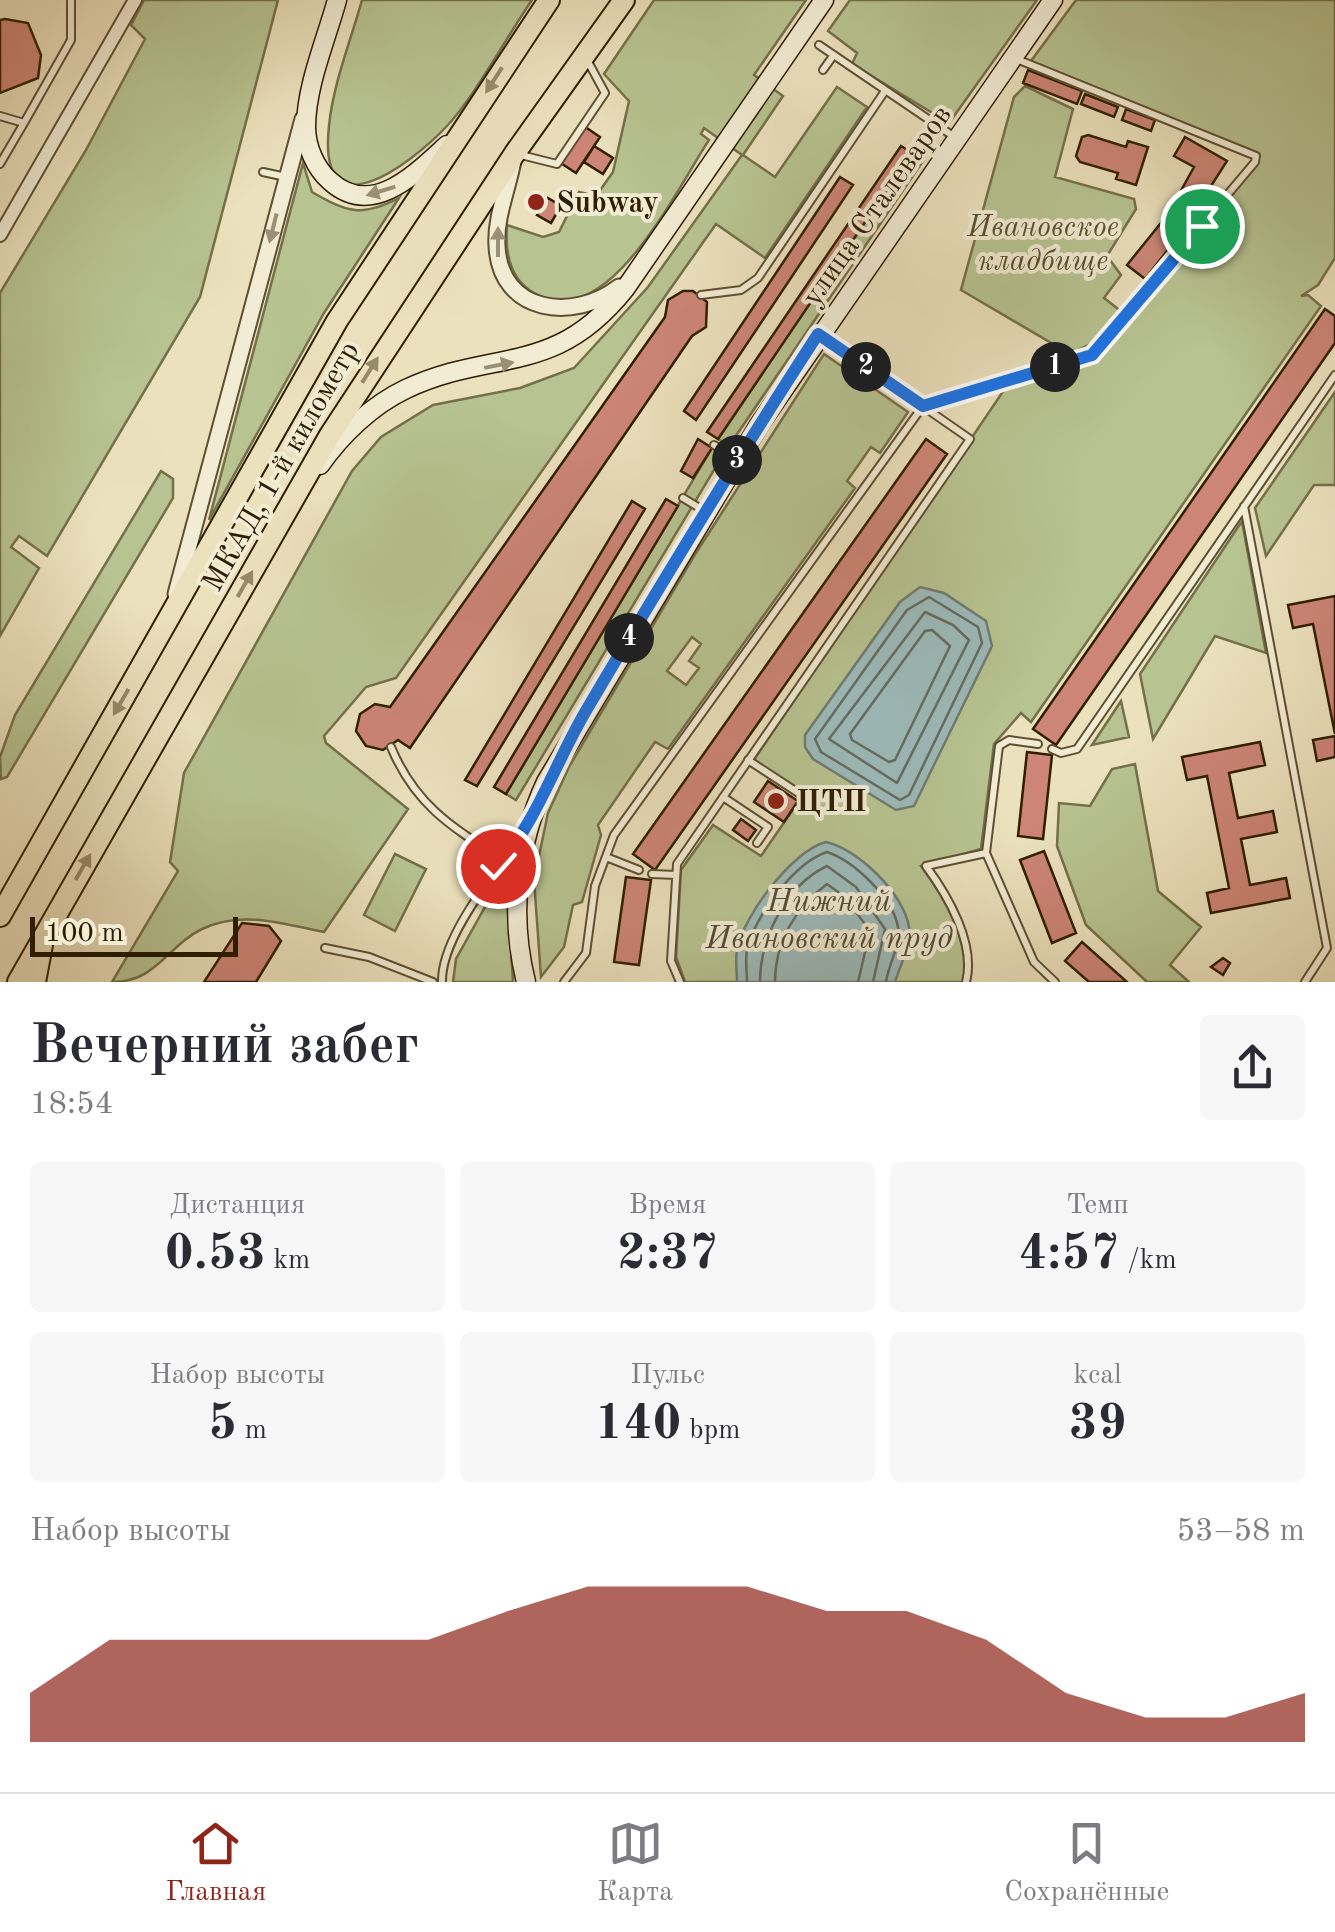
<!DOCTYPE html>
<html lang="ru">
<head>
<meta charset="utf-8">
<style>
  :root { --surface:#fff; --page:#f7f7f7; --text:#2b2b33; --muted:#7c7c81; --line:#e1e1e2; --accent:#8f2418 }
  body { margin:0; font-family:"Old Standard TT",serif; background:var(--page); color:var(--text); height:100vh; display:flex; flex-direction:column; font-size:38px; white-space:nowrap }
  * { box-sizing:border-box; margin:0 }
  p { font-size:32px; color:var(--muted) }
  .icon { flex:none; width:55px; height:55px; fill:none; stroke:currentColor; stroke-width:2; stroke-linecap:round; stroke-linejoin:round }
  .map { position:relative; height:982px; overflow:hidden }
  .details { display:flex; flex-direction:column; background:var(--surface); flex:1 }
  .details>* { flex:none }
  .scale { position:absolute; left:30px; bottom:25px; width:208px; box-sizing:border-box; padding-left:10px; border:5px solid #301e03; border-top:0; font-size:28px; line-height:35px; white-space:nowrap; color:#301e03; -webkit-text-stroke:8px #f2ecd4; paint-order:stroke }
  .pin { position:absolute; display:grid; place-items:center; width:85px; height:85px; color:#fff; margin:-42px; border:5px solid #fff; border-radius:50%; box-shadow:0 2px 10px #0007 }
  .km { position:absolute; width:50px; height:50px; margin:-25px; border-radius:50%; background:#222; color:#fff; font-size:28px; line-height:50px; text-align:center }
  .round { display:grid; place-items:center; flex:none; width:105px; height:105px; border-radius:10px; background:var(--page) }
  .overview { display:flex; align-items:center; justify-content:space-between; height:170px; padding:0 30px }
  h1 { font-size:55px; font-weight:700; line-height:75px }
  .metrics { display:grid; grid-template-columns:repeat(3,1fr); gap:15px; height:170px; padding:10px 30px }
  .metrics div { display:grid; align-content:center; border-radius:10px; background:var(--page); text-align:center }
  .metrics b { font-size:50px; font-weight:700 }
  .metrics small { font-size:28px; font-weight:400 }
  .metrics p { font-size:28px }
  .chart { height:280px; padding:20px 30px }
  .chart p { display:flex; justify-content:space-between }
  .chart svg { width:100%; height:180px; margin-top:10px; fill:var(--accent); opacity:.7 }
  .menu { display:flex; justify-content:space-around; align-items:center; height:140px; border-top:2px solid var(--line); background:var(--surface); font-size:28px; color:var(--muted) }
  .menu a { display:grid; justify-items:center; gap:5px }
  .menu .on { color:var(--accent) }
  .map>svg:first-child { display:block }
  .green { fill:#b7c391; stroke:#74704a; stroke-width:2.5; fill-rule:evenodd }
  .water { fill:#9cbbbb; stroke:#717c71; stroke-width:2.5 }
  .lines { fill:none; stroke-linecap:round; stroke-linejoin:round }
  .shore { stroke:#666c5f; stroke-width:2.5 }
  .building { fill:#cc8576; stroke:#301e03; stroke-width:2.5 }
  .service-casing { stroke:#5f4f32; stroke-width:10 }
  .minor-casing { stroke:#5f4f32; stroke-width:16 }
  .tertiary-casing { stroke:#5f4f32; stroke-width:19 }
  .secondary-casing { stroke:#301e03; stroke-width:21 }
  .primary-casing { stroke:#301e03; stroke-width:24 }
  .trunk-casing { stroke:#301e03; stroke-width:24 }
  .service { stroke:#f2ecd4; stroke-width:6 }
  .minor { stroke:#f2ecd4; stroke-width:12 }
  .tertiary { stroke:#f2ecd4; stroke-width:15 }
  .secondary { stroke:#f2ecd4; stroke-width:18 }
  .primary { stroke:#ebe1bd; stroke-width:20 }
  .trunk { stroke:#ebe1bd; stroke-width:20 }
  .oneway { fill:#978969 }
  .oneway2 { fill:#9b8f76 }
  .route-casing { stroke:#fff; stroke-width:20 }
  .route { stroke:#1a73e8; stroke-width:12 }
  .poi-dot { fill:#8f2418; stroke:#f2ecd4; stroke-width:4 }
  .labels { text-anchor:middle; stroke-width:8; stroke-linejoin:round; paint-order:stroke }
  .poi-label { font-size:30px; font-weight:bold; fill:#301e03; stroke:#f2ecd4; text-anchor:start }
  .street-label { font-size:30px; fill:#301e03; stroke:#f2ecd4 }
  .park-label { font-size:30px; font-style:italic; fill:#58502e; stroke:#f2ecd4 }
  .water-label { font-size:32px; font-style:italic; fill:#504d3a; stroke:#f2ecd4 }
</style>
</head>
<body>
<div class="map">
<svg width="1335" height="982" viewBox="0 0 1335 982">
  <rect width="100%" height="100%" fill="#ebe1bd"/>
  <filter id="stains"><feTurbulence type="fractalNoise" baseFrequency=".002" numOctaves="4"/><feColorMatrix values="0 0 0 0 .2 0 0 0 0 .09 0 0 0 0 .02 0 0 0 .5 -.17"/></filter>
  <radialGradient id="worn" r=".72"><stop offset=".6" stop-color="#630" stop-opacity="0"/><stop offset="1" stop-color="#630" stop-opacity=".3"/></radialGradient>
  <path class="green" d="M 144,0 L 278,0 L 200,297 L 47,556 L 19,536 L 11,547 L 39,568 L 0,636 L 0,293 L 86,150 L 145,39 L 131,25 Z
    M 362,0 L 532,0 C 507,36 474,98 446,127 C 411,164 317,236 329,126 C 333,84 351,40 362,0 Z
    M 654,0 L 806,0 L 754,75 L 783,96 L 743,155 L 775,177 L 837,87 L 867,107 L 765,258 L 716,224 L 396,678 L 366,687 L 324,736 L 326,743 L 408,809 L 324,932 C 284,924 242,910 202,929 C 167,946 157,982 112,982 L 178,871 L 170,862 L 184,773 L 352,471 L 381,437 L 433,405 L 520,388 L 574,368 L 648,287 L 742,155 L 704,128 L 701,134 L 709,140 C 677,188 607,337 534,293 C 509,279 505,250 507,225 L 543,237 L 559,232 L 579,192 L 596,196 L 613,172 L 629,101 L 604,74 Z
    M 850,0 L 1037,0 L 949,123 L 852,64 L 857,53 L 828,31 Z
    M 1076,0 L 1335,0 L 1335,258 L 1318,285 L 1301,296 L 1308,295 L 1321,306 L 1031,722 L 1021,713 L 994,744 L 981,849 L 921,866 C 944,897 972,942 963,982 L 685,982 L 676,957 L 681,870 L 713,825 L 761,856 L 803,795 L 753,761 L 1006,387 L 1093,356 L 1255,162 L 1250,151 L 1031,61 Z
    M 1025,86 L 1073,109 L 1055,177 L 1134,199 L 1136,209 L 1107,256 L 1121,275 L 1104,298 L 1122,312 L 1097,341 L 1070,354 L 961,290 L 1014,97 Z
    M 912,153 L 923,161 L 729,446 L 718,439 Z
    M 303,163 L 312,192 C 348,213 362,217 399,198 L 324,313 L 209,520 Z
    M 824,354 L 908,412 L 880,453 L 871,447 L 847,481 L 855,488 L 668,749 L 655,742 L 598,825 L 601,835 L 582,902 L 573,905 L 564,947 L 541,977 L 534,880 L 548,813 L 569,767 L 694,556 ZM 692,637 L 701,644 L 689,661 L 699,668 L 686,685 L 667,671 Z
    M 1335,392 L 1335,485 L 1314,485 L 1266,556 L 1255,508 Z
    M 712,448 L 723,455 L 516,800 L 506,794 Z
    M 161,471 L 173,479 L 173,498 L 7,777 L 1,779 L 0,757 L 15,715 Z
    M 1242,521 L 1266,653 L 1215,636 L 1153,739 L 1140,674 Z
    M 1121,701 L 1129,737 L 1092,745 Z
    M 1135,764 L 1158,891 L 1201,927 L 1170,965 L 1189,982 L 1147,982 L 1086,925 L 1057,846 L 1059,803 L 1090,806 L 1112,769 Z
    M 395,854 L 426,869 L 395,931 L 364,915 Z
    M 500,880 L 507,883 L 513,982 L 453,982 L 456,959 Z"/>
  <path class="water" d="M 920,587 L 944,593 L 986,621 L 992,646 L 914,806 L 896,810 L 813,759 L 805,747 L 805,735 L 900,602 Z
    M 826,842 C 858,849 904,894 909,927 C 911,944 900,966 895,982 L 737,982 C 737,972 735,960 737,950 C 743,916 793,850 826,842 Z"/>
  <g class="lines">
    <path class="shore" d="M 929,597 L 978,627 L 982,643 L 909,795 L 900,800 L 821,752 L 815,739 L 907,610 Z
      M 925,612 L 953,625 L 969,640 L 897,783 L 829,739 Z
      M 932,630 L 950,646 L 895,760 L 889,762 L 852,740 L 850,734 L 925,631 Z
      M 747,982 C 747,972 745,960 747,950 C 755,916 794,863 827,852 C 854,861 893,898 898,927 C 901,945 888,965 886,982
      M 760,982 C 760,939 785,886 827,866 L 856,887 L 885,929 L 873,982
      M 775,982 C 775,942 795,908 827,884 L 845,897 L 870,931 L 858,982"/>
  </g>
  <path class="building" d="M 5,19 L 28,23 L 41,55 L 38,78 L 0,93 L 0,20 Z
    M 1028,70 L 1082,91 L 1077,104 L 1023,83 Z
    M 1085,94 L 1118,107 L 1114,117 L 1081,104 Z
    M 1126,109 L 1155,120 L 1151,131 L 1122,120 Z
    M 581,124 L 600,137 L 576,173 L 556,160 Z
    M 1088,135 L 1126,147 L 1128,141 L 1148,147 L 1136,185 L 1116,179 L 1118,173 L 1080,162 L 1076,156 L 1082,137 Z
    M 1185,137 L 1227,161 L 1197,208 L 1178,196 L 1194,167 L 1174,156 Z
    M 594,146 L 613,158 L 603,174 L 584,162 Z
    M 901,146 L 912,153 L 718,439 L 707,432 Z
    M 840,177 L 853,185 L 696,420 L 684,411 Z
    M 548,198 L 561,206 L 551,223 L 537,215 Z
    M 1181,198 L 1200,209 L 1145,279 L 1127,265 Z
    M 683,291 L 693,291 L 707,302 L 706,327 L 692,336 L 410,748 L 398,740 L 383,750 L 366,746 L 356,731 L 360,714 L 375,704 L 390,707 L 665,317 L 668,300 Z
    M 1325,309 L 1335,316 L 1335,343 L 1056,745 L 1033,729 Z
    M 698,439 L 712,448 L 693,478 L 681,471 Z
    M 926,439 L 947,454 L 655,870 L 633,854 Z
    M 666,499 L 678,506 L 506,794 L 494,787 Z
    M 632,501 L 645,509 L 477,786 L 465,780 Z
    M 1335,596 L 1335,734 L 1313,624 L 1293,628 L 1288,605 Z
    M 1335,736 L 1335,757 L 1317,761 L 1313,740 Z
    M 1260,742 L 1265,765 L 1229,773 L 1238,818 L 1273,811 L 1277,832 L 1241,839 L 1250,885 L 1286,878 L 1290,898 L 1211,913 L 1207,893 L 1229,888 L 1207,776 L 1187,780 L 1182,757 Z
    M 1027,752 L 1052,755 L 1043,839 L 1018,836 Z
    M 768,781 L 798,801 L 784,822 L 754,802 Z
    M 741,819 L 756,830 L 748,841 L 733,830 Z
    M 1044,851 L 1076,933 L 1052,943 L 1020,860 Z
    M 626,877 L 651,880 L 639,965 L 614,962 Z
    M 242,923 L 269,926 L 281,941 L 256,982 L 204,982 Z
    M 1082,942 L 1127,982 L 1089,982 L 1065,961 Z
    M 1223,958 L 1230,963 L 1223,975 L 1211,967 Z"/>
  <g class="lines">
    <defs>
      <path id="service" d="M 819,45 L 956,138
        M 823,70 L 833,56
        M 0,116 L 24,123 L 71,40 L 71,0
        M 521,155 L 557,164 L 605,93 L 586,58
        M 0,164 L 24,123
        M 263,172 L 286,177
        M 701,295 L 741,290 L 758,278 L 885,91
        M 714,445 L 736,458
        M 683,498 L 703,510
        M 1244,506 L 1327,948 L 1305,982
        M 1038,744 L 1009,740 L 999,746 L 986,853 L 1034,962 L 1055,982
        M 391,747 C 418,812 461,832 518,869
        M 1052,749 L 1061,753 L 1077,749 L 1335,375
        M 748,760 L 800,794
        M 723,797 L 768,827 L 757,843
        M 606,857 L 639,870
        M 652,874 L 676,875
        M 325,948 L 369,957 L 433,982
        M 442,982 C 441,939 494,872 521,840
        M 564,982 L 586,953 L 595,886 L 614,835 L 923,406 L 1092,355 L 1255,162 L 1256,156 L 1014,58
        M 680,982 L 671,961 L 677,864 L 970,439 L 823,337
        M 966,982 C 976,944 948,896 926,866 L 986,853"/>
      <path id="minor" d="M 0,235 L 135,0"/>
      <path id="tertiary" d="M 513,161 C 508,188 495,218 497,246 C 500,314 574,322 619,287
        M 176,594 L 303,119"/>
      <path id="secondary" d="M 337,0 C 326,40 306,86 306,127 C 306,146 315,168 330,181 C 372,219 415,174 447,145
        M 320,465 C 341,435 372,405 406,389 C 493,348 554,378 625,289 L 824,0
        M 526,982 C 509,914 517,845 546,782 L 759,425 L 1053,0"/>
      <path id="primary" d="M 35,982 L 42,945"/>
      <path id="trunk" d="M 0,916 L 337,321 L 549,0
        M 18,982 L 330,435 L 515,153 L 624,0"/>
    </defs>
    <use href="#service" class="service-casing"/>
    <use href="#minor" class="minor-casing"/>
    <use href="#tertiary" class="tertiary-casing"/>
    <use href="#secondary" class="secondary-casing"/>
    <use href="#primary" class="primary-casing"/>
    <use href="#trunk" class="trunk-casing"/>
    <use href="#service" class="service"/>
    <use href="#minor" class="minor"/>
    <use href="#tertiary" class="tertiary"/>
    <use href="#secondary" class="secondary"/>
    <use href="#primary" class="primary"/>
    <use href="#trunk" class="trunk"/>
  </g>
  <defs><path id="oneway-solid" d="M-6-.8H1V-3.2L6.5 0L1 3.2V.8H-6Z" transform="scale(2.5)"/></defs>
  <g class="oneway">
    <use href="#oneway-solid" transform="translate(494 80) rotate(123)"/>
    <use href="#oneway-solid" transform="translate(370 370) rotate(-58)"/>
    <use href="#oneway-solid" transform="translate(245 584) rotate(-60)"/>
    <use href="#oneway-solid" transform="translate(121 702) rotate(120)"/>
    <use href="#oneway-solid" transform="translate(83 867) rotate(-60)"/>
  </g>
  <g class="oneway2">
    <use href="#oneway-solid" transform="translate(381 191) rotate(163)"/>
    <use href="#oneway-solid" transform="translate(273 228) rotate(104)"/>
    <use href="#oneway-solid" transform="translate(498 242) rotate(-90)"/>
    <use href="#oneway-solid" transform="translate(499 365) rotate(-11)"/>
  </g>
  <g class="lines">
    <defs>
      <path id="route" d="M 498,866 C 537,821 556,761 587,709 C 662,582 738,457 818,334 L 923,406 L 1092,355 L 1202,226"/>
    </defs>
    <use href="#route" class="route-casing"/>
    <use href="#route" class="route"/>
  </g>
  <g class="poi-dot">
    <circle cx="536" cy="202" r="10"/>
    <circle cx="776" cy="801" r="10"/>
  </g>
  <g class="labels">
    <g class="poi-label">
      <text x="556" y="212">Subway</text>
      <text x="796" y="811">ЦТП</text>
    </g>
    <g class="street-label">
      <text transform="translate(876 205) rotate(-55)" y="10">улица Сталеваров</text>
      <text transform="translate(280 466) rotate(-60)" y="10">МКАД, 1-й километр</text>
    </g>
    <g class="park-label">
      <text x="1043" y="236">Ивановское<tspan x="1043" dy="34">кладбище</tspan></text>
    </g>
    <g class="water-label">
      <text x="829" y="911">Нижний<tspan x="829" dy="37">Ивановский пруд</tspan></text>
    </g>
  </g>
  <rect width="100%" height="100%" filter="url(#stains)"/>
  <rect width="100%" height="100%" fill="url(#worn)"/>
</svg>
<div class="scale">100 m</div>
<div class="pin" style="left:1202px;top:226px;background:#1e9e55"><svg class="icon" aria-label="arrive" viewBox="0 0 24 24"><path d="M6 21V4h12l-3 4 3 4H6"/></svg></div>
<div class="pin" style="left:498px;top:866px;background:#d93025"><svg class="icon" aria-label="check" viewBox="0 0 24 24"><path d="M5 12l5 5 9-10"/></svg></div>
<b class="km" style="left:1055px;top:367px">1</b>
<b class="km" style="left:866px;top:367px">2</b>
<b class="km" style="left:737px;top:460px">3</b>
<b class="km" style="left:629px;top:638px">4</b>
</div>
<section class="details">
<div class="overview"><div><h1>Вечерний забег</h1><p>18:54</p></div><a class="round"><svg class="icon" aria-label="share" viewBox="0 0 24 24"><path d="M12 15V3M7 8l5-5 5 5M5 13v7h14v-7"/></svg></a></div>
<div class="metrics">
<div><p>Дистанция</p><b>0.53<small> km</small></b></div>
<div><p>Время</p><b>2:37</b></div>
<div><p>Темп</p><b>4:57<small> /km</small></b></div>
</div>
<div class="metrics">
<div><p>Набор высоты</p><b>5<small> m</small></b></div>
<div><p>Пульс</p><b>140<small> bpm</small></b></div>
<div><p>kcal</p><b>39</b></div>
</div>
<div class="chart"><p><span>Набор высоты</span>53–58 m</p>
<svg viewBox="0 0 160 44" preserveAspectRatio="none"><path d="M0 44V32L10 19L20 19L30 19L40 19L50 19L60 12L70 6L80 6L90 6L100 12L110 12L120 19L130 32L140 38L150 38L160 32V44z"/></svg>
</div>
</section>
<nav class="menu">
<a class="on"><svg class="icon" aria-label="home" viewBox="0 0 24 24"><path d="M3 11l9-7 9 7M6 9v11h12V9"/></svg>Главная</a>
<a><svg class="icon" aria-label="map" viewBox="0 0 24 24"><path d="M3 6l6-2 6 2 6-2v14l-6 2-6-2-6 2zM9 4v14M15 6v14"/></svg>Карта</a>
<a><svg class="icon" aria-label="saved" viewBox="0 0 24 24"><path d="M7 4h10v16l-5-4-5 4z"/></svg>Сохранённые</a>
</nav>
</body>
</html>
